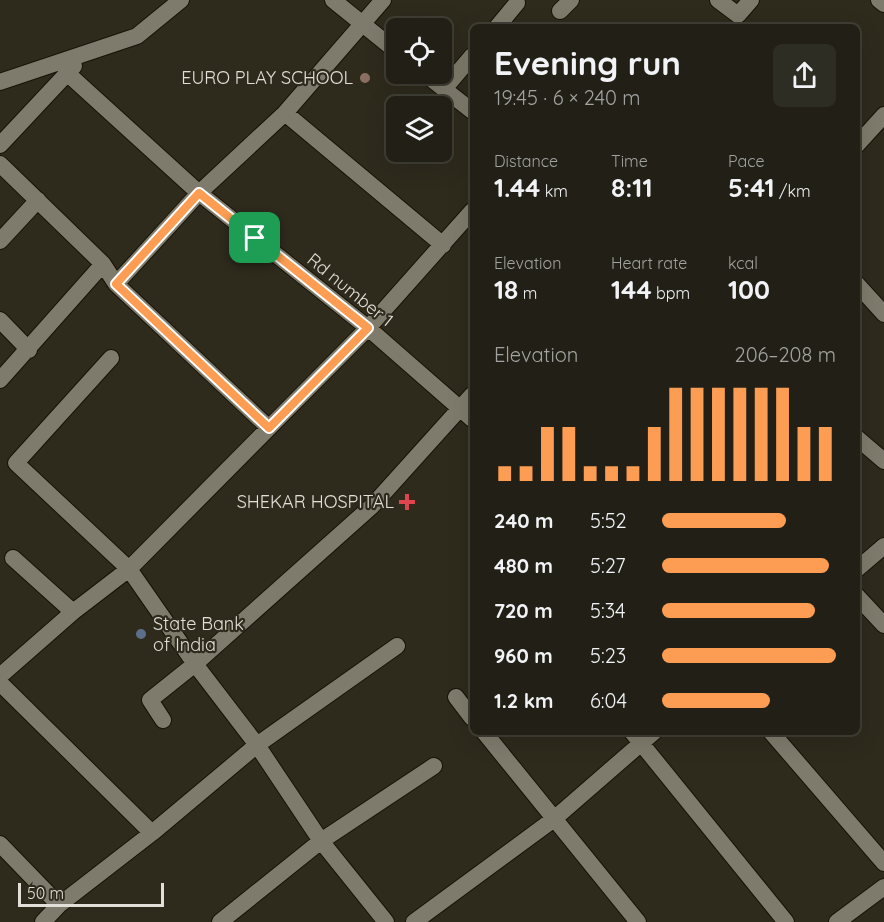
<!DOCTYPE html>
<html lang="en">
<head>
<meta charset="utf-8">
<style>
  :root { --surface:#222016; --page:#2e2d23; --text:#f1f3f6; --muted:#a2a3a1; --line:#3f3e35; --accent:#fc9d53 }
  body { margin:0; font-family:Quicksand,sans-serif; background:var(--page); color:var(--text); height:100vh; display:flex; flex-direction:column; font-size:22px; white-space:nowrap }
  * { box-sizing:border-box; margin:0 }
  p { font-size:20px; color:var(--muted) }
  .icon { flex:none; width:33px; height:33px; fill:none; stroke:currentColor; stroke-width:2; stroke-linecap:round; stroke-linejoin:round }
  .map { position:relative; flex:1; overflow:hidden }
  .details { position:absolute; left:470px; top:24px; width:390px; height:711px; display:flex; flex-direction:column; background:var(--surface); border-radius:9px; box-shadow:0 6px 24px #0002,0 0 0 2px var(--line) }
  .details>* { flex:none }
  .controls { position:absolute; left:386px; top:18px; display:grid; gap:12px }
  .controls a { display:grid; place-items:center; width:66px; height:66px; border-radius:9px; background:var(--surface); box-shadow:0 6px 24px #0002,0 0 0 2px var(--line); font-size:30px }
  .scale { position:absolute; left:18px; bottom:15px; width:146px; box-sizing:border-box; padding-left:6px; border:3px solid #e1dfd7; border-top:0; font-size:16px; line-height:21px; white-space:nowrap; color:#e1dfd7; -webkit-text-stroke:4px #2e2b1d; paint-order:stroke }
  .pin { position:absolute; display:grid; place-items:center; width:51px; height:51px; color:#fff; margin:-26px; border-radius:12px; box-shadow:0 3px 9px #0006 }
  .round { display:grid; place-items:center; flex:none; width:63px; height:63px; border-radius:9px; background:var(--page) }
  .summary { display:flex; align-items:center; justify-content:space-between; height:102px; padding:0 24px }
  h1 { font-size:33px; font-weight:800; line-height:45px }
  .metrics { display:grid; grid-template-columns:repeat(3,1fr); gap:9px; height:102px; padding:6px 24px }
  .metrics div { display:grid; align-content:center }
  .metrics b { font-size:26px; font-weight:800 }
  .metrics small { font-size:16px; font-weight:400 }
  .metrics p { font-size:16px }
  .chart { height:168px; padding:12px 24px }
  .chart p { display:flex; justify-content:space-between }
  .chart svg { width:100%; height:108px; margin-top:6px; stroke:var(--accent); stroke-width:6 }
  ul { padding:0 24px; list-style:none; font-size:20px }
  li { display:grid; grid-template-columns:96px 72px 1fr; align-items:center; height:45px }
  li i { height:15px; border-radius:8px; background:var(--accent) }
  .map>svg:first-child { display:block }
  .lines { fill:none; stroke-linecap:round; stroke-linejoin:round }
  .minor-casing { stroke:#161307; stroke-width:18 }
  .minor { stroke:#7f7b6c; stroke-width:16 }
  .route-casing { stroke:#fff; stroke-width:12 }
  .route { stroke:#fc9d53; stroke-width:8 }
  .education-dot { fill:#8d6e63; stroke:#2e2b1d; stroke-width:2 }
  .health-dot { fill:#e0444e; stroke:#2e2b1d; stroke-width:2 }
  .service-dot { fill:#5c6f8a; stroke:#2e2b1d; stroke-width:2 }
  .labels { text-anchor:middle; stroke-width:4.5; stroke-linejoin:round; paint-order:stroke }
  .poi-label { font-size:18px; fill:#e1dfd7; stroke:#2e2b1d; text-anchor:end }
  .street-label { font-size:18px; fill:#e1dfd7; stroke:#2e2b1d }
</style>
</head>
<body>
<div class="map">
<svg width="884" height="922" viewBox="0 0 884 922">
  <rect width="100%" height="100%" fill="#2e2b1d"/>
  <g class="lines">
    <defs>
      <path id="minor" d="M 333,0 L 396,51
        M 718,0 L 738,15 L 751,0
        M 879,0 L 884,4
        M 560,11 L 571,0
        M 497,27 L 517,3
        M 67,73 L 199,193 L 368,328 L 472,419
        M 425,74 L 472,111
        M 0,82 L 137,36 L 181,0
        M 444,89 L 472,56
        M 285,113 L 443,245
        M 0,145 L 74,66
        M 856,146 L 884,115
        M 0,164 L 103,264 L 116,284 L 269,428
        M 0,241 L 38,200
        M 856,283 L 884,314
        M 116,284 L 199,193 L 285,113 L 383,0
        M 0,320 L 29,350
        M 111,358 L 16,463 L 129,569 L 195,664 L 257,745 L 321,841 L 386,922
        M 0,380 L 103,264
        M 856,437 L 884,461
        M 13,558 L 73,612
        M 856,570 L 884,546
        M 856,595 L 884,625
        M 0,676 L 73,612 L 129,569 L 368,328 L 472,211
        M 0,683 L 152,833
        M 456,697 L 472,718
        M 163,720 L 150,700 L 195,664 L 372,506 L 472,395
        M 484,732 L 638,922
        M 632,732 L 786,922
        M 771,732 L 884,863
        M 0,844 L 59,905
        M 43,922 L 59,905 L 152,833 L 257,745 L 397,646
        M 220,922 L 321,841 L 434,766
        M 414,922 L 554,819 L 654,732
        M 837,922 L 884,887"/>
    </defs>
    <use href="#minor" class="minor-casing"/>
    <use href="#minor" class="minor"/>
  </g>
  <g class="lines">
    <defs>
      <path id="route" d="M 199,193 L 368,328 L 269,428 L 116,284 Z"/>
    </defs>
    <use href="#route" class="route-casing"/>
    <use href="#route" class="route"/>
  </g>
  <circle class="education-dot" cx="365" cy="78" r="6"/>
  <path class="health-dot" d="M404 493h6v6h6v6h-6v6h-6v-6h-6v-6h6z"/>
  <circle class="service-dot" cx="141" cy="634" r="6"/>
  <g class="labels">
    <g class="poi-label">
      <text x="353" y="84">EURO PLAY SCHOOL</text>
      <text x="394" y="508">SHEKAR HOSPITAL</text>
      <text x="153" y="630" text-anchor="start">State Bank<tspan x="153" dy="21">of India</tspan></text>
    </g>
    <g class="street-label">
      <text transform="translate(350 290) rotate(39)" y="6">Rd number 1</text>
    </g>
  </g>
</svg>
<div class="controls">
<a><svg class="icon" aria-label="locate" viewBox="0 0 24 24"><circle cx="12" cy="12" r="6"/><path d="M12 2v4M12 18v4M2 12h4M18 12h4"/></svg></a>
<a><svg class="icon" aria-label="layers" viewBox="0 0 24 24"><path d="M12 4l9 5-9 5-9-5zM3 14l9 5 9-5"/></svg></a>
</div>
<div class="scale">50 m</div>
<div class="pin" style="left:255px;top:238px;background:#1e9e55"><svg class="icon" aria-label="arrive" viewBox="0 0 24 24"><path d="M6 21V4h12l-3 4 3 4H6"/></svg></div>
<section class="details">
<div class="summary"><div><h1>Evening run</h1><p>19:45 · 6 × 240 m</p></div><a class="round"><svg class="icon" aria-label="share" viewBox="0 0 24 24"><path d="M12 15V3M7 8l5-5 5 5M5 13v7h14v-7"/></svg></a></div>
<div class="metrics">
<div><p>Distance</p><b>1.44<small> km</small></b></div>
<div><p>Time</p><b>8:11</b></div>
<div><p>Pace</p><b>5:41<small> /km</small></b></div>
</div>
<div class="metrics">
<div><p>Elevation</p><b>18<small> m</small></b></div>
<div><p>Heart rate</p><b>144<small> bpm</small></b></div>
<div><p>kcal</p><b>100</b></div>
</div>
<div class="chart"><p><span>Elevation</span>206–208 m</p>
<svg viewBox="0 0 160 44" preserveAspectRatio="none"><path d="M5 44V38M15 44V38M25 44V22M35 44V22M45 44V38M55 44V38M65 44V38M75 44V22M85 44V6M95 44V6M105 44V6M115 44V6M125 44V6M135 44V6M145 44V22M155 44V22"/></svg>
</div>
<ul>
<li><b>240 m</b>5:52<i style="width:71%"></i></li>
<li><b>480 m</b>5:27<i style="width:96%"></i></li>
<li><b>720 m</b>5:34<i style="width:88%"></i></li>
<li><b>960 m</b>5:23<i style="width:100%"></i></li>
<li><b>1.2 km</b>6:04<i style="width:62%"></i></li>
</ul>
</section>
</div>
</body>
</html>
